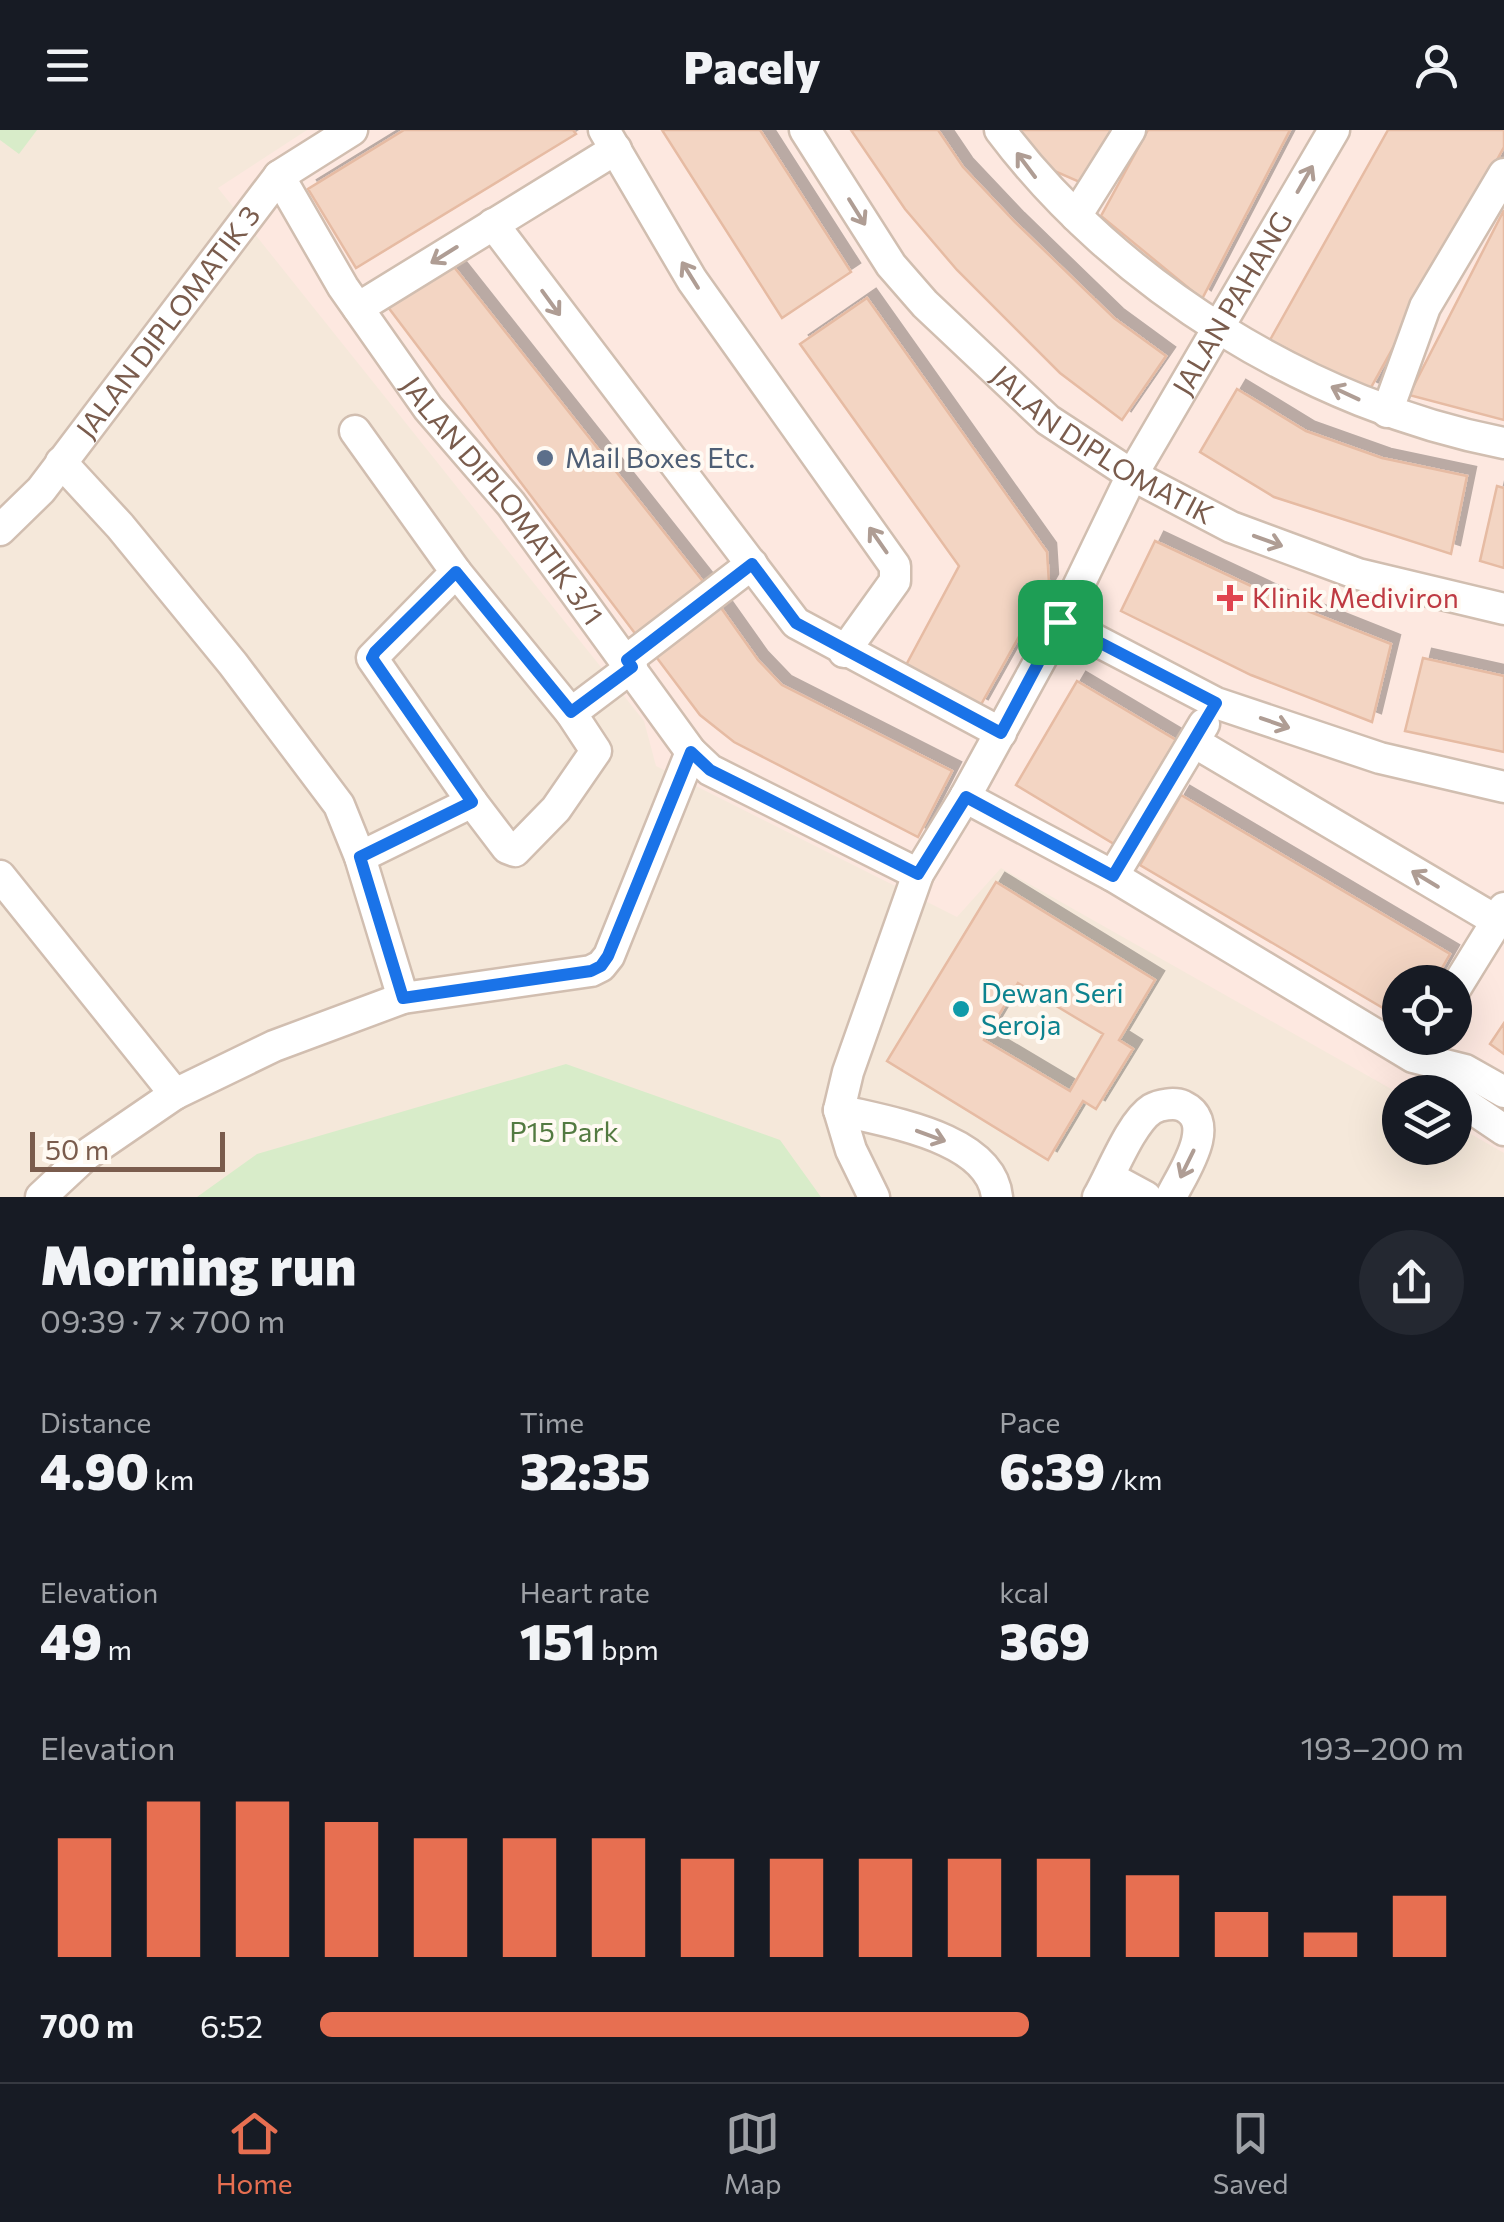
<!DOCTYPE html>
<html lang="en">
<head>
<meta charset="utf-8">
<style>
  :root { --surface:#171b24; --page:#242831; --text:#f1f3f6; --muted:#9ea1a6; --line:#363941; --accent:#e76f51 }
  body { margin:0; font-family:Commissioner,sans-serif; background:var(--page); color:var(--text); height:100vh; display:flex; flex-direction:column; font-size:38px; white-space:nowrap }
  * { box-sizing:border-box; margin:0 }
  p { font-size:32px; color:var(--muted) }
  .icon { flex:none; width:55px; height:55px; fill:none; stroke:currentColor; stroke-width:2; stroke-linecap:round; stroke-linejoin:round }
  .map { position:relative; height:1067px; overflow:hidden }
  .side { display:flex; flex-direction:column; background:var(--surface); flex:1 }
  .side>* { flex:none }
  .controls { position:absolute; left:1382px; top:835px; display:grid; gap:20px }
  .controls a { display:grid; place-items:center; width:90px; height:90px; border-radius:50%; background:var(--surface); box-shadow:0 10px 40px #0002; font-size:50px }
  .scale { position:absolute; left:30px; bottom:25px; width:195px; box-sizing:border-box; padding-left:10px; border:5px solid #7a5c4d; border-top:0; font-size:28px; line-height:35px; white-space:nowrap; color:#7a5c4d; -webkit-text-stroke:8px #fffaf3; paint-order:stroke }
  .pin { position:absolute; display:grid; place-items:center; width:85px; height:85px; color:#fff; margin:-42px; border-radius:20px; box-shadow:0 5px 15px #0006 }
  .round { display:grid; place-items:center; flex:none; width:105px; height:105px; border-radius:52px; background:var(--page) }
  .overview { display:flex; align-items:center; justify-content:space-between; height:170px; padding:0 40px }
  h1 { font-size:55px; font-weight:800; line-height:75px }
  .figures { display:grid; grid-template-columns:repeat(3,1fr); gap:15px; height:170px; padding:10px 40px }
  .figures div { display:grid; align-content:center }
  .figures b { font-size:50px; font-weight:800 }
  .figures small { font-size:28px; font-weight:400 }
  .figures p { font-size:28px }
  .chart { height:280px; padding:20px 40px }
  .chart p { display:flex; justify-content:space-between }
  .chart svg { width:100%; height:180px; margin-top:10px; stroke:var(--accent); stroke-width:6 }
  ul { padding:0 40px; list-style:none; font-size:32px }
  li { display:grid; grid-template-columns:160px 120px 1fr; align-items:center; height:75px }
  li i { height:25px; border-radius:12px; background:var(--accent) }
  header { display:flex; justify-content:space-between; align-items:center; height:130px; padding:0 40px; background:var(--surface); font-size:45px; font-weight:800 }
  .dock { display:flex; justify-content:space-around; align-items:center; height:140px; border-top:2px solid var(--line); background:var(--surface); font-size:28px; color:var(--muted) }
  .dock a { display:grid; justify-items:center; gap:5px }
  .dock .active { color:var(--accent) }
  .map>svg:first-child { display:block }
  .residential { fill:#f5e8da; fill-rule:evenodd }
  .commercial { fill:#fde8e0; fill-rule:evenodd }
  .green { fill:#d8ecc9 }
  .building { fill:#f3d5c3; stroke:#e6bba3; stroke-width:2.5; fill-rule:evenodd; filter:url(#shadow) }
  .lines { fill:none; stroke-linecap:round; stroke-linejoin:round }
  .minor-casing { stroke:#d1beb0; stroke-width:35 }
  .minor { stroke:#fff; stroke-width:30 }
  .oneway { stroke:#af9d94 }
  .route-casing { stroke:#fff; stroke-width:20 }
  .route { stroke:#1a73e8; stroke-width:12 }
  .service-dot { fill:#5c6f8a; stroke:#fffaf3; stroke-width:4 }
  .health-dot { fill:#e0444e; stroke:#fffaf3; stroke-width:4 }
  .culture-dot { fill:#0f9aa8; stroke:#fffaf3; stroke-width:4 }
  .labels { text-anchor:middle; stroke-width:8; stroke-linejoin:round; paint-order:stroke }
  .street-label { font-size:28px; fill:#7a5c4d; stroke:#fffaf3 }
  .service-label { font-size:28px; fill:#4e5e75; stroke:#fffaf3; text-anchor:start }
  .health-label { font-size:28px; fill:#be3a42; stroke:#fffaf3; text-anchor:start }
  .culture-label { font-size:28px; fill:#0d838f; stroke:#fffaf3; text-anchor:start }
  .park-label { font-size:28px; fill:#537a41; stroke:#fffaf3 }
</style>
</head>
<body>
<header><svg class="icon" aria-label="menu" viewBox="0 0 24 24"><path d="M4 6h16M4 12h16M4 18h16"/></svg>Pacely<svg class="icon" aria-label="person" viewBox="0 0 24 24"><circle cx="12" cy="8" r="4"/><path d="M4 21q1-7 8-7t8 7"/></svg></header>
<div class="map">
<svg width="1504" height="1067" viewBox="0 0 1504 1067">
  <defs>
    <filter id="shadow"><feDropShadow dx="9" dy="-9" stdDeviation="0" flood-color="#0004"/></filter>
  </defs>
  <rect width="100%" height="100%" fill="#fdf6ec"/>
  <path class="residential" d="M 0,0 L 1504,0 L 1504,1067 L 0,1067 ZM 1400,852 L 1455,852 L 1455,908 L 1400,908 ZM 1400,962 L 1455,962 L 1455,1018 L 1400,1018 Z"/>
  <path class="commercial" d="M 307,0 L 1504,0 L 1504,1023 L 1455,995 L 1455,962 L 1400,964 L 1001,738 L 957,787 L 656,636 L 644,591 L 218,58 ZM 1400,852 L 1455,852 L 1455,908 L 1400,908 Z"/>
  <path class="green" d="M 0,0 L 37,0 L 19,24 L 0,10 Z
    M 566,934 L 780,1010 L 821,1067 L 197,1067 L 257,1024 Z"/>
  <path class="building" d="M 404,0 L 573,0 L 576,4 L 356,138 L 308,59 Z
    M 662,0 L 760,0 L 851,142 L 782,188 Z
    M 851,0 L 938,0 L 963,37 L 1015,92 L 1114,188 L 1166,226 L 1122,290 L 1060,243 L 957,140 L 905,79 Z
    M 1019,0 L 1111,0 L 1084,54 L 1043,36 Z
    M 1148,0 L 1290,0 L 1202,169 L 1101,86 Z
    M 1388,0 L 1504,0 L 1504,17 L 1369,261 L 1270,210 Z
    M 1504,80 L 1504,290 L 1409,265 Z
    M 454,137 L 705,454 L 637,506 L 388,177 Z
    M 867,168 L 1047,422 L 1049,453 L 979,578 L 905,537 L 959,436 L 800,214 Z
    M 1237,259 L 1306,301 L 1382,328 L 1467,346 L 1451,424 L 1274,367 L 1200,322 Z
    M 1497,356 L 1504,358 L 1504,438 L 1480,431 Z
    M 1155,411 L 1285,472 L 1391,514 L 1372,592 L 1251,545 L 1121,481 Z
    M 719,475 L 758,530 L 782,555 L 952,641 L 918,707 L 734,612 L 700,585 L 654,524 Z
    M 1423,528 L 1504,546 L 1504,622 L 1405,601 Z
    M 1077,551 L 1176,610 L 1114,714 L 1016,655 Z
    M 1181,665 L 1450,824 L 1434,852 L 1400,852 L 1400,888 L 1140,735 Z
    M 996,752 L 1155,850 L 1119,910 L 1133,919 L 1096,979 L 1083,971 L 1048,1030 L 887,931 ZM 1018,853 L 1103,904 L 1070,961 L 984,910 Z
    M 1504,893 L 1504,924 L 1490,914 Z"/>
  <g class="lines">
    <defs>
      <g id="minor">
        <path d="M 604,0 L 692,150 L 895,436 L 895,451 L 844,522"/>
        <path id="s1" d="M 805,0 L 891,135 L 925,174 L 1048,290 L 1132,345 L 1231,397 L 1358,444 L 1504,479"/>
        <path d="M 1000,0 C 1117,156 1312,276 1504,313"/>
        <path id="s2" d="M 279,46 L 343,157 L 428,278 L 511,374 L 691,622 L 710,640 L 918,744"/>
        <path d="M 1076,86 L 1130,0"/>
        <path d="M 493,94 L 796,493 L 1001,603"/>
        <path d="M 358,178 L 616,19"/>
        <path d="M 1387,282 L 1425,177 L 1504,44"/>
        <path d="M 355,301 L 456,442 L 372,528 L 472,672 L 360,727"/>
        <path d="M 61,332 L 120,396 L 233,534 L 339,675 L 360,727 L 403,868"/>
        <path id="s3" d="M 0,400 L 41,360 L 279,46 L 352,0"/>
        <path d="M 456,442 L 571,583 L 596,621 L 556,679 L 515,721 L 507,718 L 472,672"/>
        <path d="M 1061,492 L 1216,573 L 1380,628 L 1504,657"/>
        <path d="M 627,530 L 752,434"/>
        <path d="M 571,583 L 632,537"/>
        <path d="M 1194,612 L 1497,791 L 1504,778"/>
        <path d="M 965,667 L 1113,746 L 1413,927 L 1465,940 L 1504,962"/>
        <path d="M 0,746 L 175,964"/>
        <path d="M 1113,746 L 1204,594"/>
        <path d="M 1455,859 L 1497,791"/>
        <path d="M 1455,967 L 1504,1000"/>
        <path d="M 839,980 C 887,992 991,1007 997,1067"/>
        <path d="M 1109,1047 L 1146,1067"/>
        <path d="M 41,1067 L 86,1025 L 175,964 L 274,916 L 403,868 L 591,841 L 601,836 L 609,826 L 691,622"/>
        <path id="s4" d="M 874,1067 L 851,1020 L 839,980 L 848,942 L 918,744 L 965,667 L 1061,492 L 1132,345 L 1334,0"/>
        <path d="M 1098,1067 C 1111,1045 1131,992 1152,979 C 1159,975 1174,972 1183,976 C 1219,993 1182,1044 1171,1067"/>
      </g>
    </defs>
    <use href="#minor" class="minor-casing"/>
    <use href="#minor" class="minor"/>
  </g>
  <defs><path id="oneway-shaft" d="M-6 0H5M1.5-3L5.5 0L1.5 3" fill="none" stroke-width="1.6" stroke-linecap="round" stroke-linejoin="round" transform="scale(2.5)"/></defs>
  <g class="oneway">
    <use href="#oneway-shaft" transform="translate(1026 35) rotate(-127)"/>
    <use href="#oneway-shaft" transform="translate(1305 49) rotate(-60)"/>
    <use href="#oneway-shaft" transform="translate(857 82) rotate(58)"/>
    <use href="#oneway-shaft" transform="translate(444 125) rotate(148)"/>
    <use href="#oneway-shaft" transform="translate(690 145) rotate(-122)"/>
    <use href="#oneway-shaft" transform="translate(551 173) rotate(54)"/>
    <use href="#oneway-shaft" transform="translate(1345 263) rotate(-155)"/>
    <use href="#oneway-shaft" transform="translate(878 410) rotate(-125)"/>
    <use href="#oneway-shaft" transform="translate(1268 411) rotate(20)"/>
    <use href="#oneway-shaft" transform="translate(1275 593) rotate(19)"/>
    <use href="#oneway-shaft" transform="translate(1425 749) rotate(-149)"/>
    <use href="#oneway-shaft" transform="translate(931 1006) rotate(20)"/>
    <use href="#oneway-shaft" transform="translate(1187 1034) rotate(116)"/>
  </g>
  <g class="lines">
    <defs>
      <path id="route" d="M 752,434 L 796,493 L 1001,603 L 1060,492 L 1216,573 L 1113,746 L 966,667 L 918,744 L 710,640 L 691,622 L 608,826 L 601,836 L 591,841 L 403,868 L 360,727 L 472,672 L 376,534 L 372,528 L 375,522 L 456,442 L 571,582 L 632,537 L 627,530 Z"/>
    </defs>
    <use href="#route" class="route-casing"/>
    <use href="#route" class="route"/>
  </g>
  <circle class="service-dot" cx="545" cy="328" r="10"/>
  <path class="health-dot" d="M1225 453h10v10h10v10h-10v10h-10v-10h-10v-10h10z"/>
  <circle class="culture-dot" cx="961" cy="879" r="10"/>
  <g class="labels">
    <g class="street-label">
      <text dy="10" stroke="none"><textPath href="#s4" startOffset="995">JALAN PAHANG</textPath></text>
      <text dy="10" stroke="none"><textPath href="#s3" startOffset="268">JALAN DIPLOMATIK 3</textPath></text>
      <text dy="10" stroke="none"><textPath href="#s1" startOffset="440">JALAN DIPLOMATIK</textPath></text>
      <text dy="10" stroke="none"><textPath href="#s2" startOffset="395">JALAN DIPLOMATIK 3/1</textPath></text>
    </g>
    <g class="service-label">
      <text x="565" y="338">Mail Boxes Etc.</text>
    </g>
    <g class="health-label">
      <text x="1252" y="478">Klinik Mediviron</text>
    </g>
    <g class="culture-label">
      <text x="981" y="873">Dewan Seri<tspan x="981" dy="32">Seroja</tspan></text>
    </g>
    <g class="park-label">
      <text x="564" y="1012">P15 Park</text>
    </g>
  </g>
</svg>
<div class="controls">
<a><svg class="icon" aria-label="locate" viewBox="0 0 24 24"><circle cx="12" cy="12" r="6"/><path d="M12 2v4M12 18v4M2 12h4M18 12h4"/></svg></a>
<a><svg class="icon" aria-label="layers" viewBox="0 0 24 24"><path d="M12 4l9 5-9 5-9-5zM3 14l9 5 9-5"/></svg></a>
</div>
<div class="scale">50 m</div>
<div class="pin" style="left:1060px;top:492px;background:#1e9e55"><svg class="icon" aria-label="arrive" viewBox="0 0 24 24"><path d="M6 21V4h12l-3 4 3 4H6"/></svg></div>
</div>
<section class="side">
<div class="overview"><div><h1>Morning run</h1><p>09:39 · 7 × 700 m</p></div><a class="round"><svg class="icon" aria-label="share" viewBox="0 0 24 24"><path d="M12 15V3M7 8l5-5 5 5M5 13v7h14v-7"/></svg></a></div>
<div class="figures">
<div><p>Distance</p><b>4.90<small> km</small></b></div>
<div><p>Time</p><b>32:35</b></div>
<div><p>Pace</p><b>6:39<small> /km</small></b></div>
</div>
<div class="figures">
<div><p>Elevation</p><b>49<small> m</small></b></div>
<div><p>Heart rate</p><b>151<small> bpm</small></b></div>
<div><p>kcal</p><b>369</b></div>
</div>
<div class="chart"><p><span>Elevation</span>193–200 m</p>
<svg viewBox="0 0 160 44" preserveAspectRatio="none"><path d="M5 44V15M15 44V6M25 44V6M35 44V11M45 44V15M55 44V15M65 44V15M75 44V20M85 44V20M95 44V20M105 44V20M115 44V20M125 44V24M135 44V33M145 44V38M155 44V29"/></svg>
</div>
<ul>
<li><b>700 m</b>6:52<i style="width:62%"></i></li>
</ul>
</section>
<nav class="dock">
<a class="active"><svg class="icon" aria-label="home" viewBox="0 0 24 24"><path d="M3 11l9-7 9 7M6 9v11h12V9"/></svg>Home</a>
<a><svg class="icon" aria-label="map" viewBox="0 0 24 24"><path d="M3 6l6-2 6 2 6-2v14l-6 2-6-2-6 2zM9 4v14M15 6v14"/></svg>Map</a>
<a><svg class="icon" aria-label="saved" viewBox="0 0 24 24"><path d="M7 4h10v16l-5-4-5 4z"/></svg>Saved</a>
</nav>
</body>
</html>
